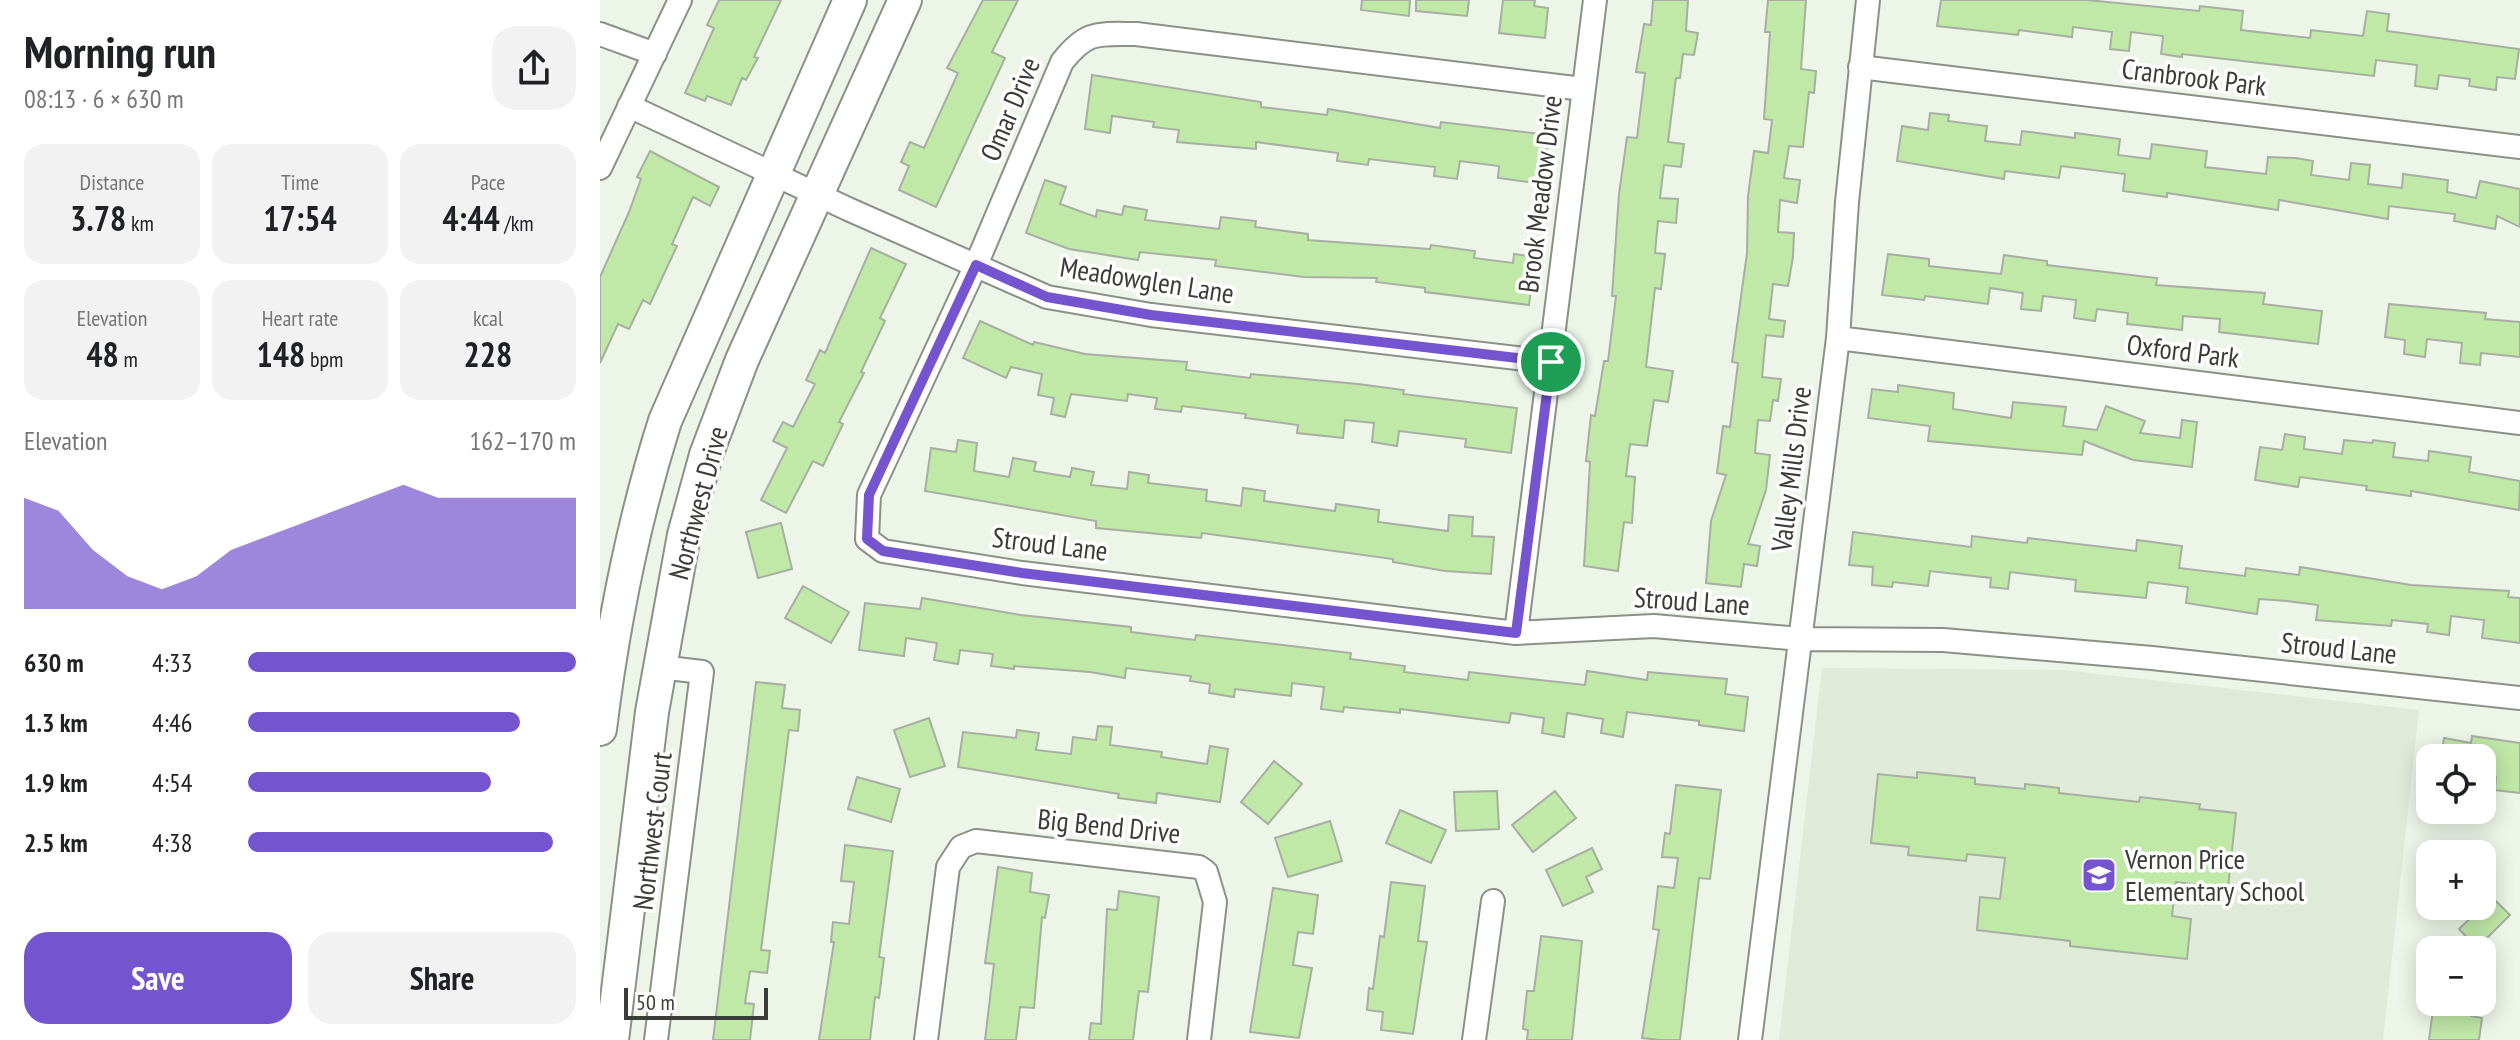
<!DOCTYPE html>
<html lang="en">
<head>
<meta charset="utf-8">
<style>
  :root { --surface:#fff; --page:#f2f2f2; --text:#202124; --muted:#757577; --accent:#7555cf }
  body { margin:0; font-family:"PT Sans Narrow",sans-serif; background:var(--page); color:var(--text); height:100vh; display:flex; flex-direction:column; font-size:30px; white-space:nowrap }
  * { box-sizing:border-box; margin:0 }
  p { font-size:26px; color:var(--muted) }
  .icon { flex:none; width:44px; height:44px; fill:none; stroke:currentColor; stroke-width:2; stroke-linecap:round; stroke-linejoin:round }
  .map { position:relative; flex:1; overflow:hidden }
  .drawer { display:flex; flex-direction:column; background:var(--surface); width:600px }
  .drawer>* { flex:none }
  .tools { position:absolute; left:1816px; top:744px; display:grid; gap:16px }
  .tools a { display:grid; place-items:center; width:80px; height:80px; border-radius:16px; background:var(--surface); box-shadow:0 4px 20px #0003; font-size:40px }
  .scale { position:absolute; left:24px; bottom:20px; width:144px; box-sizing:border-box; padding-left:8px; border:4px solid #393c37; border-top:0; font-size:22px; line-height:28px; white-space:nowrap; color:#393c37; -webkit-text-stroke:6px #fff; paint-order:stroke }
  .pin { position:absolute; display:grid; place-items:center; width:68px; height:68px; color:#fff; margin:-34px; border:4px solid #fff; border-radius:50%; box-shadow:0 2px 8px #0007 }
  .round { display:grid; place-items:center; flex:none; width:84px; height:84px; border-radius:24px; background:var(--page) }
  .overview { display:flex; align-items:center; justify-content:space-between; height:136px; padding:0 24px }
  h1 { font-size:44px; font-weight:700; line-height:60px }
  .stats { display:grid; grid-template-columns:repeat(3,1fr); gap:12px; height:136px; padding:8px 24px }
  .stats div { display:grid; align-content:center; border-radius:20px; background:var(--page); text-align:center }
  .stats b { font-size:34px; font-weight:700 }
  .stats small { font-size:22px; font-weight:400 }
  .stats p { font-size:22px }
  .chart { height:224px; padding:16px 24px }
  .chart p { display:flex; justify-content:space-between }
  .chart svg { width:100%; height:144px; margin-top:8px; fill:var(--accent); opacity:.7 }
  .action { display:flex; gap:16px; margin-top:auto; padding:16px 24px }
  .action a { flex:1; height:92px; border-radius:24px; background:var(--accent); color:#fff; font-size:32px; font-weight:700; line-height:92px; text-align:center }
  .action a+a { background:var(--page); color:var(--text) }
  ul { padding:0 24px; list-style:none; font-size:26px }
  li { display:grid; grid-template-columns:128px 96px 1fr; align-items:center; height:60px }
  li i { height:20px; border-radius:10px; background:var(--accent) }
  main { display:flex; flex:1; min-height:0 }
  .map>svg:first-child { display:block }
  .built { fill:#dfebd8 }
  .building { fill:#c0e8a7; stroke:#a7afa3; stroke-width:2 }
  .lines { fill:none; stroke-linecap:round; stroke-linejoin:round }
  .street-casing { stroke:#8a9186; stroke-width:26 }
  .secondary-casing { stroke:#8a9186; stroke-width:36 }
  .street { stroke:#fff; stroke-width:22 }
  .secondary { stroke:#fff; stroke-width:32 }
  .route-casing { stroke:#fff; stroke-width:16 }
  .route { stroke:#7555cf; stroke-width:10 }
  .labels { text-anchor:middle; stroke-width:7; stroke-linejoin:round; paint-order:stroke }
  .street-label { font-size:28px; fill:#393c37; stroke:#fff }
  .poi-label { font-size:28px; fill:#393c37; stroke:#fff; text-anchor:start }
</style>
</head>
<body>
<main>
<section class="drawer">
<div class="overview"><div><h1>Morning run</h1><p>08:13 · 6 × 630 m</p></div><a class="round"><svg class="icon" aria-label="share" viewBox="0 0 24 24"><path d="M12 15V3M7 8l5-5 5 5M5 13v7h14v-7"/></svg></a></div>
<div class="stats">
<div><p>Distance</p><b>3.78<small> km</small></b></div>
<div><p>Time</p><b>17:54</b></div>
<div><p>Pace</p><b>4:44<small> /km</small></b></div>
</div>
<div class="stats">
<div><p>Elevation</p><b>48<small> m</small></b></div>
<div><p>Heart rate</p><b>148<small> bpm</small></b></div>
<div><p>kcal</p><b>228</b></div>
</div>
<div class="chart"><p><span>Elevation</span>162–170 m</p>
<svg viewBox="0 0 160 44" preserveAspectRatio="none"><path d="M0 44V10L10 14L20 26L30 34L40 38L50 34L60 26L70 22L80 18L90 14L100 10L110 6L120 10L130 10L140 10L150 10L160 10V44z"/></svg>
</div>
<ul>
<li><b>630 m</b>4:33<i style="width:100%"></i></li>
<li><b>1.3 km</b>4:46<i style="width:83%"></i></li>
<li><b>1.9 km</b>4:54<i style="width:74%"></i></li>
<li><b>2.5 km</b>4:38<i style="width:93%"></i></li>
</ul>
<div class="action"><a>Save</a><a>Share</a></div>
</section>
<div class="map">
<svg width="1920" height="1040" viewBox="0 0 1920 1040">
  <rect width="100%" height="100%" fill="#edf5e8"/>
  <path class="built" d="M 1222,668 L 1463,670 L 1819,710 L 1783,1040 L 1179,1040 Z"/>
  <path class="building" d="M 119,0 L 181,0 L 154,57 L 158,58 L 146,80 L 142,78 L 131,105 L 107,96 L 105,101 L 85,93 L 114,28 L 107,25 Z
    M 383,0 L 418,0 L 392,52 L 405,58 L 336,207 L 299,190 L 309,166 L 301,162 L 310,142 L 324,148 L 358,73 L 347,68 Z
    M 762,0 L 810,0 L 809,16 L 761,10 Z
    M 816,0 L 869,0 L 867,16 L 816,11 Z
    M 903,0 L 935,0 L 934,6 L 948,8 L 945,38 L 899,33 Z
    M 1053,0 L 1088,0 L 1086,31 L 1098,33 L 1094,55 L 1083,54 L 1080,78 L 1076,78 L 1068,142 L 1084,144 L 1081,167 L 1064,165 L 1060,198 L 1078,199 L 1076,223 L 1058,221 L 1055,253 L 1065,254 L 1061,289 L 1055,288 L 1046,367 L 1073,371 L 1068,402 L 1054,400 L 1047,446 L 1030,444 L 1026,476 L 1035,477 L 1032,523 L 1024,522 L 1018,571 L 984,566 L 990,462 L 986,461 L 991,415 L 995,416 L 1004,361 L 1008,361 L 1016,296 L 1012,296 L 1019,194 L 1027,137 L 1037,138 L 1045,73 L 1036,72 L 1044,24 L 1051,25 Z
    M 1168,0 L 1206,0 L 1201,69 L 1216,71 L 1214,93 L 1209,92 L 1203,147 L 1189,146 L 1184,178 L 1200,180 L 1197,203 L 1180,200 L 1178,232 L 1194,233 L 1193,257 L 1188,286 L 1173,284 L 1169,319 L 1185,321 L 1183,337 L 1166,335 L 1162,377 L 1181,379 L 1178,401 L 1173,400 L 1170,421 L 1158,420 L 1155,453 L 1170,455 L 1166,490 L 1148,544 L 1160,546 L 1157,566 L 1144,564 L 1141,587 L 1106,583 L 1111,521 L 1126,475 L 1117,473 L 1123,426 L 1130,427 L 1138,363 L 1132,362 L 1147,253 L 1148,196 L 1154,151 L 1168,153 L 1172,120 L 1164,119 L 1170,32 L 1165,32 Z
    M 1341,0 L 1487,0 L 1599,11 L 1600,6 L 1643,11 L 1641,30 L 1710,38 L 1711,30 L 1763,36 L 1767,11 L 1789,14 L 1787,31 L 1919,49 L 1915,79 L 1897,77 L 1896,90 L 1869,86 L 1870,79 L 1839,75 L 1837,89 L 1815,86 L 1817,65 L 1776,60 L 1774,76 L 1582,54 L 1582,57 L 1561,54 L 1563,36 L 1531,32 L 1529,51 L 1510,49 L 1512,32 L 1473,27 L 1472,37 L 1419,30 L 1418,35 L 1337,26 Z
    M 492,75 L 661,102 L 661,107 L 727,115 L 728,109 L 840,128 L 841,122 L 949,135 L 943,184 L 898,178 L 899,166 L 860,161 L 857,179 L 834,176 L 835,167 L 769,159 L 768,165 L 737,161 L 738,153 L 656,142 L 656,149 L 577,142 L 579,130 L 553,127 L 554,122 L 512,116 L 510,133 L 485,129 Z
    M 1330,113 L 1349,115 L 1348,121 L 1387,126 L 1385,141 L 1420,145 L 1422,131 L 1475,138 L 1475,133 L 1520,139 L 1518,155 L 1550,159 L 1552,144 L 1607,151 L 1605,167 L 1666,174 L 1668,157 L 1696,158 L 1713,161 L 1711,175 L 1749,180 L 1751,163 L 1770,165 L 1768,184 L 1802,188 L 1803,174 L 1848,180 L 1847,192 L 1876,198 L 1880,181 L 1920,189 L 1920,227 L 1897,216 L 1895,229 L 1854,221 L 1855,214 L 1789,206 L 1788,219 L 1679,200 L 1678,210 L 1567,193 L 1567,197 L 1523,191 L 1525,174 L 1461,166 L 1459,178 L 1405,171 L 1404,179 L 1297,161 L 1302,126 L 1328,130 Z
    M 50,151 L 119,187 L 110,206 L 93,197 L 72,244 L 77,246 L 50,304 L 43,300 L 29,329 L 18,324 L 0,363 L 0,277 L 29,212 L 41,179 L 37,177 Z
    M 445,180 L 466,187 L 460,204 L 496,217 L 497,210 L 522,215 L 524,206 L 547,210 L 545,220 L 619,229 L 621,217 L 656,221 L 655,227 L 708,234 L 708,240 L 830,249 L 831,245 L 875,251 L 874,258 L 913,263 L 914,254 L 935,257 L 929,305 L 825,292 L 825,288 L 776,282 L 777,278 L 704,277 L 615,266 L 616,260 L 540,252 L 538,260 L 469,249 L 426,233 Z
    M 271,248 L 306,264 L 280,318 L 285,321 L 261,372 L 264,373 L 239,422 L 243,424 L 223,466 L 213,461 L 186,513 L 161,500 L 187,448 L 173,441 L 183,422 L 193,427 L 215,384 L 206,380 L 220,350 L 225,353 Z
    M 1288,254 L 1329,259 L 1329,266 L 1401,274 L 1404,255 L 1447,261 L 1447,265 L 1557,278 L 1556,285 L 1665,293 L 1663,304 L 1722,311 L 1718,344 L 1619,332 L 1620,319 L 1583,316 L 1582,330 L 1527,324 L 1528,313 L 1497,309 L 1495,321 L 1474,318 L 1476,300 L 1443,296 L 1441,311 L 1421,309 L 1423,293 L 1390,288 L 1388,304 L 1325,296 L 1324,300 L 1282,295 Z
    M 1789,304 L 1886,313 L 1885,319 L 1920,322 L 1920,357 L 1881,353 L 1880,365 L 1860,363 L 1862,343 L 1827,339 L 1825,357 L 1804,354 L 1805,340 L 1785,337 Z
    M 380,321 L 433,345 L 434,342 L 485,354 L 587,362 L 586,370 L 650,378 L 651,374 L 758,384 L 804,390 L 803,394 L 917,408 L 911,453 L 865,447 L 866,439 L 799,431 L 797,446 L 772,442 L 774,423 L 745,420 L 743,438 L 697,433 L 698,425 L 645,418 L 646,414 L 582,406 L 581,412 L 555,409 L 557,398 L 528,394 L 527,401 L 471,394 L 465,417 L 451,414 L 454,398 L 438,395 L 442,374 L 411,367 L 406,378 L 363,358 Z
    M 1298,385 L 1354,393 L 1353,409 L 1411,418 L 1413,402 L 1466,407 L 1463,426 L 1497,430 L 1506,406 L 1545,421 L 1540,433 L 1580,438 L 1582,420 L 1597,422 L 1592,467 L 1533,460 L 1484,441 L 1482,455 L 1328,441 L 1330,426 L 1268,418 L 1272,389 L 1298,392 Z
    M 1685,434 L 1705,437 L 1704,449 L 1742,454 L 1744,440 L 1772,443 L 1773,440 L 1795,443 L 1793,457 L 1828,461 L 1829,451 L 1871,457 L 1869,472 L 1920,481 L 1919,510 L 1811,491 L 1811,496 L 1766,490 L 1767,486 L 1700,477 L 1698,487 L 1655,480 L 1660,447 L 1682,450 Z
    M 358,440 L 377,443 L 374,471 L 409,477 L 413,458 L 436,462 L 434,471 L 470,477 L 472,468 L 494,472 L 491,485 L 527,489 L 529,472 L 549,475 L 548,483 L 607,490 L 606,501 L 641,506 L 643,488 L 665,491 L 664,501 L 735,511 L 736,504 L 779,510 L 778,522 L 848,531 L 849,515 L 873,517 L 872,536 L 894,537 L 891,574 L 845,571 L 793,562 L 793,559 L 602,533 L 601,538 L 496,528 L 496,521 L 325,491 L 331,448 L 356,452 Z
    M 181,523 L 192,569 L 158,578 L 146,532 Z
    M 1253,532 L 1371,547 L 1372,536 L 1427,543 L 1428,538 L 1536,551 L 1537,540 L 1582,546 L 1579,568 L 1645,576 L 1646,568 L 1699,575 L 1700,567 L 1811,585 L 1909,591 L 1908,597 L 1920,598 L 1920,643 L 1882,638 L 1884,620 L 1851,616 L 1849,635 L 1827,632 L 1828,624 L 1792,620 L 1791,626 L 1716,620 L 1718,605 L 1687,601 L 1659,599 L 1657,614 L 1586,603 L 1588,587 L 1548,582 L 1546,598 L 1475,591 L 1476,580 L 1410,572 L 1408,589 L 1390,587 L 1391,578 L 1330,571 L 1328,586 L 1293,582 L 1292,587 L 1272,585 L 1273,567 L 1249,565 Z
    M 203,586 L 249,612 L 231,643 L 185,618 Z
    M 322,598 L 421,615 L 531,627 L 531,632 L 595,640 L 596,635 L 751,653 L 750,659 L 805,666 L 804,672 L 868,680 L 869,672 L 985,685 L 987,671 L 1047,680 L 1048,672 L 1127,679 L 1125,694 L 1148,697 L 1144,731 L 1099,725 L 1099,721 L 1027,712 L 1023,737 L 1001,733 L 1003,719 L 967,713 L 964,737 L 942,733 L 944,718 L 911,713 L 909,723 L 800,709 L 800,713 L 744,707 L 743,712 L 721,709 L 724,687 L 692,683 L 691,696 L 635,689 L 634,697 L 609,693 L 610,684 L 590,681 L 591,676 L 526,668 L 525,678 L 490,672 L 414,666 L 414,669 L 391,666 L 393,654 L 360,650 L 358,664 L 334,660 L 337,643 L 306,638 L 304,656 L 259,650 L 265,603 L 320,609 Z
    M 156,682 L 185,685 L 182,708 L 200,710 L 198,731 L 189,730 L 161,950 L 170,951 L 167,973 L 150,971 L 145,1003 L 154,1004 L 150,1040 L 113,1040 Z
    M 329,718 L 345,766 L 310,777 L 294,730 Z
    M 498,726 L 512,727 L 510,745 L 562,752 L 561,757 L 607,764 L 610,746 L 628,749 L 620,802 L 557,793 L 556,803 L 518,798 L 519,794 L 358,767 L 363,732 L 416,738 L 417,730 L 439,733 L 436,750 L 471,754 L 473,737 L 496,740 Z
    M 1872,736 L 1920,743 L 1920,793 L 1895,790 L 1896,777 L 1882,775 L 1882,758 L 1841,758 L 1844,738 L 1871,743 Z
    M 674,761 L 702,784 L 668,824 L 641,802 Z
    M 1317,772 L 1375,778 L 1375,784 L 1425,789 L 1425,784 L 1459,788 L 1459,793 L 1539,802 L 1540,797 L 1600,804 L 1599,809 L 1636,813 L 1628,888 L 1576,882 L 1572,916 L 1591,919 L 1587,959 L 1470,946 L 1470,941 L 1377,930 L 1380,897 L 1400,899 L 1405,858 L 1367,854 L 1366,861 L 1308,855 L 1309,847 L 1271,843 L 1278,774 L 1317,778 Z
    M 257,777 L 300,789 L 291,822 L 248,809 Z
    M 1076,785 L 1121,790 L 1110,879 L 1099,878 L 1080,1040 L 1060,1040 L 1042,1038 L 1059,930 L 1053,929 L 1058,886 L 1074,888 L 1078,858 L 1062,857 L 1065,833 L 1070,834 Z
    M 897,791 L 899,829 L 856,831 L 854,792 Z
    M 955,791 L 976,818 L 933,852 L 912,825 Z
    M 800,810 L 846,830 L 831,863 L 786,843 Z
    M 730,821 L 742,861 L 688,877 L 675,838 Z
    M 245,845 L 293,851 L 279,957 L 284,958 L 279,998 L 275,997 L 270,1040 L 219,1040 L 234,942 L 231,942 L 233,922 L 249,924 L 254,882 L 241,881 Z
    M 992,848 L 1002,869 L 986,877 L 993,892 L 963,906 L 946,870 Z
    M 398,867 L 432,873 L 430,892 L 449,895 L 445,918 L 442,917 L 434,1008 L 420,1007 L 416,1040 L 385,1040 L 394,964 L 385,963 Z
    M 791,882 L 825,886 L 818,941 L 827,942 L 813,1034 L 781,1030 L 783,1012 L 767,1010 L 769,988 L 773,989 L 780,936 L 784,937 Z
    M 673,888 L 718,895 L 713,934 L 698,932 L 693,965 L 712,968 L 699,1038 L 650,1032 Z
    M 519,891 L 559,897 L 548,992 L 539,991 L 533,1040 L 489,1040 L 491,1023 L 501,1024 L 507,909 L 517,910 Z
    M 1892,897 L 1910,915 L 1877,948 L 1859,929 Z
    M 941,936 L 982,941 L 972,1040 L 927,1040 L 928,1030 L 923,1029 L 927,991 L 934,991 Z
    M 1834,1002 L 1872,1002 L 1871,1016 L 1882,1018 L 1879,1040 L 1829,1040 Z"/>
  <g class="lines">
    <defs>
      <path id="street" d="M 0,34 L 55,54
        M 1260,67 L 1920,147
        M 983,89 L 536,34 C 498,34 487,30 462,62 L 376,265 L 269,495 L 267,539 L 283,551 L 422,573 L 916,633 L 1054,626 L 1200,639 L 1343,640 L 1552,658 L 1920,698
        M 29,106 L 248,209 L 447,297 L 551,315 L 951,362
        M 0,168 L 80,0
        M 1238,338 L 1920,423
        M 916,633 L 995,0
        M 56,1040 L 102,672 L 60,667
        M 326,1040 L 348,867 L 361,847 L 376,841 L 599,867 L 606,872 L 615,902 L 599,1040
        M 874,1040 L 893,901
        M 1150,1040 L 1238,338 L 1247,202 L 1268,0"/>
      <path id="secondary" d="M 0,729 C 13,624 33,522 65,421 L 250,0
        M 12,1040 L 52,712 L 84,535 L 106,455 L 142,360 L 305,0"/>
    </defs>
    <use href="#street" class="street-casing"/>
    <use href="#secondary" class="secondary-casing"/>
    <use href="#street" class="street"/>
    <use href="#secondary" class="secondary"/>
  </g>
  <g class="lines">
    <defs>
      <path id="route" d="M 376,265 L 447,297 L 551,315 L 951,362 L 916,633 L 422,573 L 283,551 L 267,539 L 269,495 Z"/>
    </defs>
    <use href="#route" class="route-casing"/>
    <use href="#route" class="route"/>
  </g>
  <defs>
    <symbol id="school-square" viewBox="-11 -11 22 22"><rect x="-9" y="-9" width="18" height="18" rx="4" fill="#7555cf" stroke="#fff"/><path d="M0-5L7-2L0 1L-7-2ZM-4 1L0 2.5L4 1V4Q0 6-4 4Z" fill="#fff"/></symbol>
  </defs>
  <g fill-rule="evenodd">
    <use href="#school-square" x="1479" y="855" width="40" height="40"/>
  </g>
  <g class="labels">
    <g class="street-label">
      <text transform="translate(1594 77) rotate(7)" y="10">Cranbrook Park</text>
      <text transform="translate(410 109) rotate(-67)" y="10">Omar Drive</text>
      <text transform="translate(940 194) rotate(-83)" y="10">Brook Meadow Drive</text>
      <text transform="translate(547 280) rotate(9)" y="10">Meadowglen Lane</text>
      <text transform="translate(1583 351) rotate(7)" y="10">Oxford Park</text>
      <text transform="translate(1191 469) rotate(-83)" y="10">Valley Mills Drive</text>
      <text transform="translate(98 503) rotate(-75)" y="10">Northwest Drive</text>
      <text transform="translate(450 544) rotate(7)" y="10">Stroud Lane</text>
      <text transform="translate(1092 601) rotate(4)" y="10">Stroud Lane</text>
      <text transform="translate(1739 648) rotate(6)" y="10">Stroud Lane</text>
      <text transform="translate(509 826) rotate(6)" y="10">Big Bend Drive</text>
      <text transform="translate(52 831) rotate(-83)" y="10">Northwest Court</text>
    </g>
    <g class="poi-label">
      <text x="1525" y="869">Vernon Price<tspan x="1525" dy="32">Elementary School</tspan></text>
    </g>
  </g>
</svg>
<div class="tools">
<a><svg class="icon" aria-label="locate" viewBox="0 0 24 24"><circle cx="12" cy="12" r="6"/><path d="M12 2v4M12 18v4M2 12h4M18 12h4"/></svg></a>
<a>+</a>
<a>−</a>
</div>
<div class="scale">50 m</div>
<div class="pin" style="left:951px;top:362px;background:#1e9e55"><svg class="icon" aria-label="arrive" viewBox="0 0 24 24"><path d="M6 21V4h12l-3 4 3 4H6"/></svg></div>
</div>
</main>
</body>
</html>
